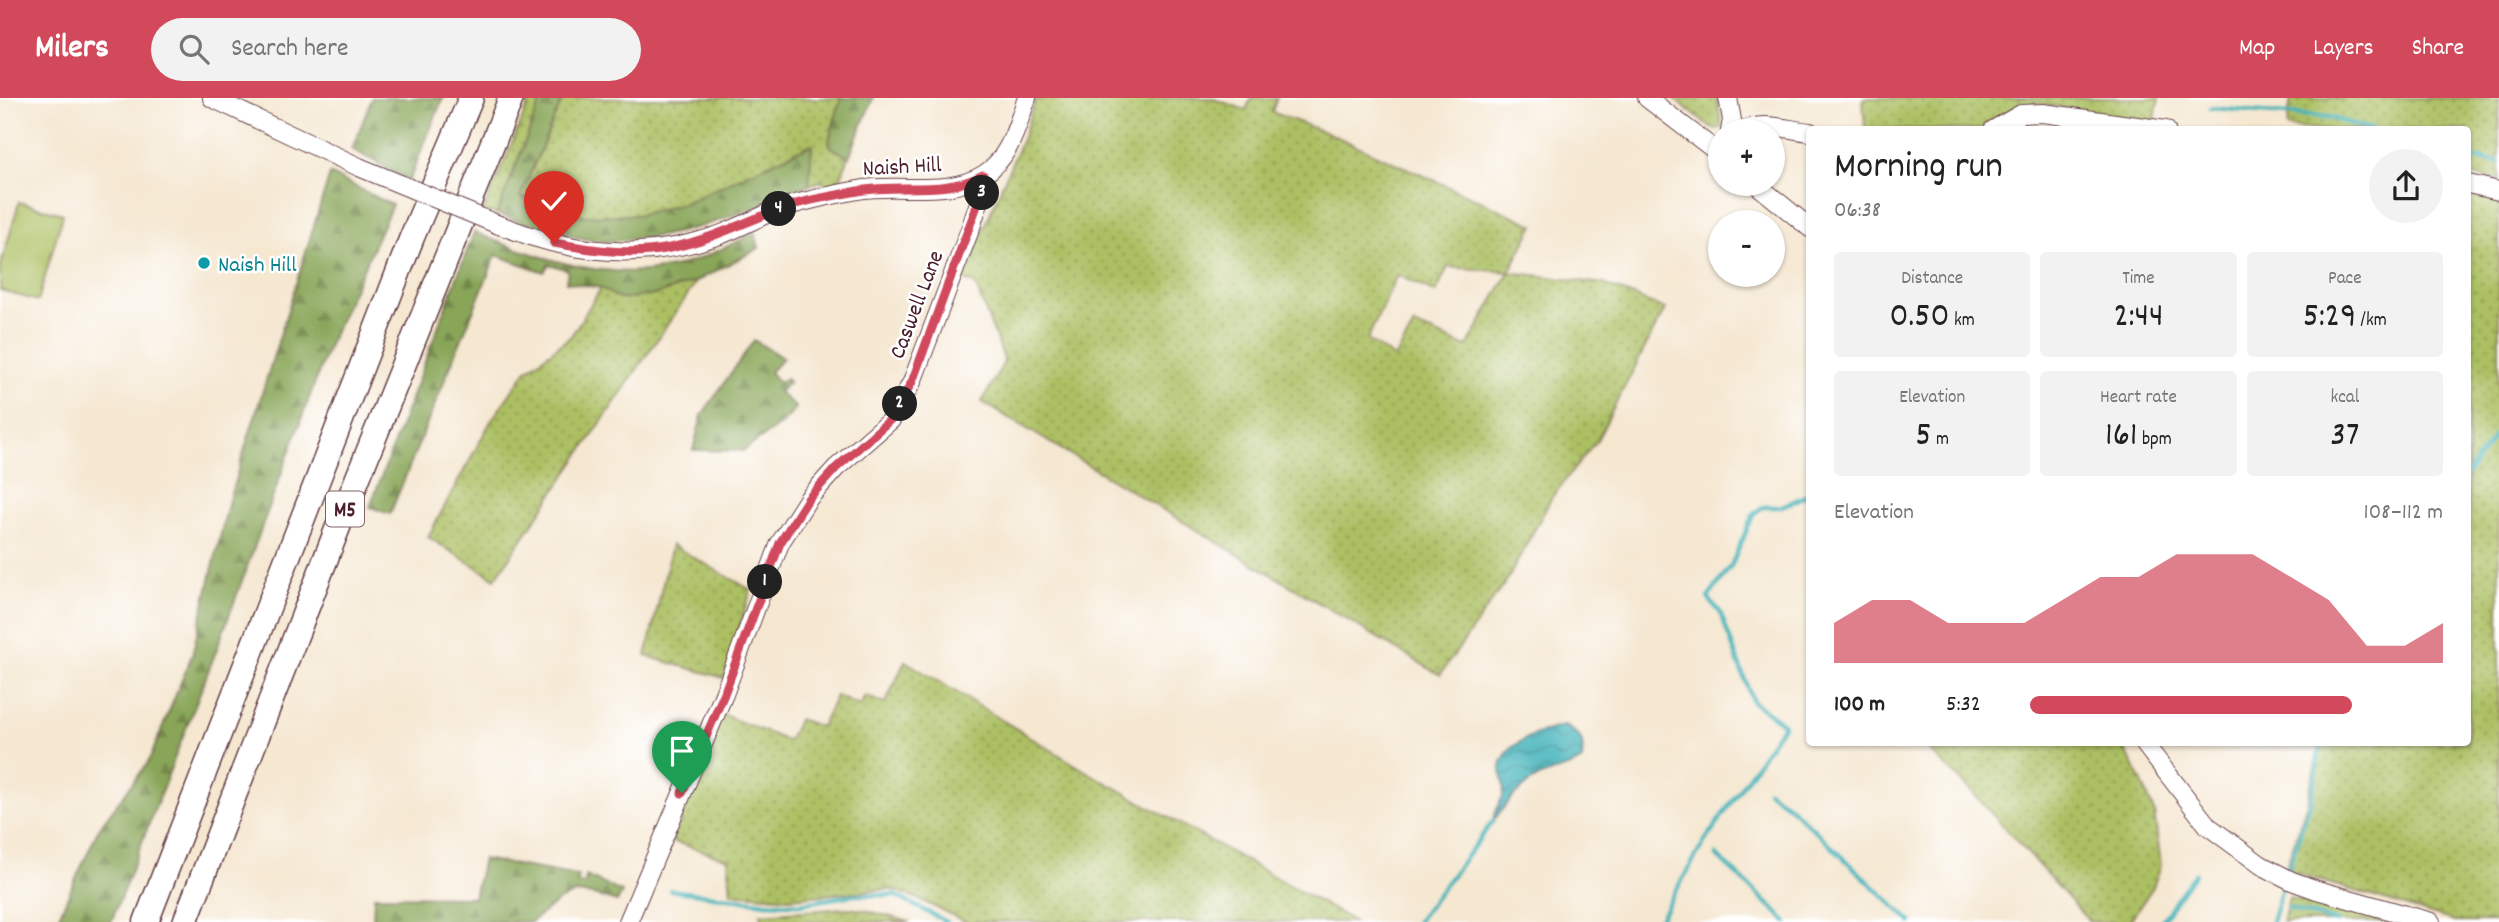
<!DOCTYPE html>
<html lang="en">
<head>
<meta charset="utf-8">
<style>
  :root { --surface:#fff; --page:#f2f2f2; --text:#222; --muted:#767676; --accent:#d1495b }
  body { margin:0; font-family:Dekko,sans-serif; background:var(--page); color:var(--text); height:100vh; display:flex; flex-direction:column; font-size:26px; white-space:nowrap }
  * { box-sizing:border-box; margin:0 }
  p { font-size:23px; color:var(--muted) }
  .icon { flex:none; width:38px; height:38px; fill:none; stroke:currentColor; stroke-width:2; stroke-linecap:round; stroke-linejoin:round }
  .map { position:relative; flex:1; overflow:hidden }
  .side { position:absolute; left:1806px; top:28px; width:665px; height:620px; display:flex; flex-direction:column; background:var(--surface); border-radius:7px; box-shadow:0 2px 5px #0004 }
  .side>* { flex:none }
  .tools { position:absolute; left:1708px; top:21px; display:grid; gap:14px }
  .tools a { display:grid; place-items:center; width:77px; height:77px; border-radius:50%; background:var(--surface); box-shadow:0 2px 5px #0004; font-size:35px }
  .pin { position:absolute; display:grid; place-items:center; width:60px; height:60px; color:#fff; margin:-72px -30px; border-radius:50% 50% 50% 0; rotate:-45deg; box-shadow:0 0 7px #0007 }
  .pin .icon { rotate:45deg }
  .km { position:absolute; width:35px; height:35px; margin:-18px; border-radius:50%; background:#222; color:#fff; font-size:19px; line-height:35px; text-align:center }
  .round { display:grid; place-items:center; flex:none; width:74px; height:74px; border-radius:37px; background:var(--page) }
  .head { display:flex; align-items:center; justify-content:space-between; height:119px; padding:0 28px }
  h1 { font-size:38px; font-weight:600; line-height:52px }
  .stats { display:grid; grid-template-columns:repeat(3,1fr); gap:10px; height:119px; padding:7px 28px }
  .stats div { display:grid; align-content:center; border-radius:7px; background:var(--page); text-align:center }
  .stats b { font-size:35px; font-weight:600 }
  .stats small { font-size:19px; font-weight:400 }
  .stats p { font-size:19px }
  .chart { height:196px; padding:14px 28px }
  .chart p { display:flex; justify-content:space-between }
  .chart svg { width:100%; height:126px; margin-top:7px; fill:var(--accent); opacity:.7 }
  ul { padding:0 28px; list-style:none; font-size:23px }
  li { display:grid; grid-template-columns:112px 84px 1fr; align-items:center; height:52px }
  li i { height:18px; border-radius:9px; background:var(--accent) }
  header { display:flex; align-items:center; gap:42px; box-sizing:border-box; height:98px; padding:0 35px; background:var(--accent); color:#fff }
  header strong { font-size:33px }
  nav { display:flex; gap:38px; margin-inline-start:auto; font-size:24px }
  .search { width:490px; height:63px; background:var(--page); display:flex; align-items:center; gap:18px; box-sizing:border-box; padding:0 24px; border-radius:38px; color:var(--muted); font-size:26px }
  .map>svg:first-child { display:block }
  .grass { fill:url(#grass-dots); stroke:#7b6f46; stroke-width:2; fill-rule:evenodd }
  .forest { fill:url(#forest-firs); stroke:#6a6242; stroke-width:2 }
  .garden { fill:#acbf62; stroke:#7b6f46; stroke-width:2 }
  .water { fill:url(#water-waves); stroke:#466972; stroke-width:2 }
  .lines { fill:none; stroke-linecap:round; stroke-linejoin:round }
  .stream { stroke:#43b3ba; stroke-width:4.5 }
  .minor-casing { stroke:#643d44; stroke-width:20 }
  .highway-casing { stroke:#643d44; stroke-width:27 }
  .minor { stroke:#fff; stroke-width:18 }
  .highway { stroke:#fff; stroke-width:24 }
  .minor-bridge-casing { stroke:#643d44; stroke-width:20; stroke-linecap:butt }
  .minor-bridge { stroke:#fff; stroke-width:18 }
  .route-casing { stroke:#fff; stroke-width:14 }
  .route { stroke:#d1495b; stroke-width:9 }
  .culture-dot { fill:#0f9aa8; stroke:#fff; stroke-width:2.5 }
  .labels { text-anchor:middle; stroke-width:5; stroke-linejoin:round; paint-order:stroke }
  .shield { fill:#fff; stroke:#80626b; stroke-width:2 }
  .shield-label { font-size:21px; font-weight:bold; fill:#4a1f2b }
  .street-label { font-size:23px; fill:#4a1f2b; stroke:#fff }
  .culture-label { font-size:23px; fill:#0d838f; stroke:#fff; text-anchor:start }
</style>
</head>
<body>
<header>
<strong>Milers</strong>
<div class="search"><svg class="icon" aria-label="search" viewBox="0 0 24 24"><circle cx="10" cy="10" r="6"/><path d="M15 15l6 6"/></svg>Search here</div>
<nav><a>Map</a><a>Layers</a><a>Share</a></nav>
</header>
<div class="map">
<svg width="2499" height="824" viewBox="0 0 2499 824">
  <defs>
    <pattern id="grass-dots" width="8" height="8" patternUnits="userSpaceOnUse" patternTransform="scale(1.75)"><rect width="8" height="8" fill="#acbf62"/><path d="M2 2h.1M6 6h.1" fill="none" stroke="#8e9b51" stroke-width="1.8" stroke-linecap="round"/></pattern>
    <pattern id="forest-firs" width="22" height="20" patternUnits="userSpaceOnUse" patternTransform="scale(1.75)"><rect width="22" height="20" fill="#89a658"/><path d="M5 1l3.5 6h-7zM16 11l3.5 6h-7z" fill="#728749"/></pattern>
    <pattern id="water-waves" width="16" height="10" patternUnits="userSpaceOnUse" patternTransform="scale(1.75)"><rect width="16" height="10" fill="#43b3ba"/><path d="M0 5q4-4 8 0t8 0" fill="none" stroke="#3a9197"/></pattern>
  </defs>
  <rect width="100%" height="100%" fill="#fff"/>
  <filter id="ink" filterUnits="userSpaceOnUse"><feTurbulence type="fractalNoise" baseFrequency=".0143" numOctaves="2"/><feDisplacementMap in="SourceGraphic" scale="14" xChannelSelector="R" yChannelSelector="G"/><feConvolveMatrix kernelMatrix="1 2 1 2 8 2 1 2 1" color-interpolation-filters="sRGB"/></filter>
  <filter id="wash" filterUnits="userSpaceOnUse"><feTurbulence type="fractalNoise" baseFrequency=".00686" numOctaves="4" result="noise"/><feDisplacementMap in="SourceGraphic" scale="28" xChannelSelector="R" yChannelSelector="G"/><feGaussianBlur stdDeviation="1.57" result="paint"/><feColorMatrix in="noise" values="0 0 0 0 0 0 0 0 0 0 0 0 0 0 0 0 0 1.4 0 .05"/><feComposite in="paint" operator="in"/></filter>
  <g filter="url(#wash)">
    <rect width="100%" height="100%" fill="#f5e7d0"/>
    <path class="grass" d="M 531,0 L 542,0 L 497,116 L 483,113 Z
      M 563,0 L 841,0 L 829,43 L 831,49 L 849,59 L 837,89 L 825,87 L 822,83 L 809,87 L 812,46 L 685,105 L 637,117 L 584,118 L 520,99 Z
      M 1036,0 L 1211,0 L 1246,12 L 1251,0 L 1277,0 L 1272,14 L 1335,38 L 1534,127 L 1509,174 L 1604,186 L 1665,211 L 1597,342 L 1552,399 L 1509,479 L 1440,577 L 982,304 L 1004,264 L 1002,256 L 975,186 L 962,181 L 1023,39 ZM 1448,169 L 1509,174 L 1467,249 L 1414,227 L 1395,260 L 1367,242 L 1397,177 L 1436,195 Z
      M 1673,0 L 1717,0 L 1722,29 L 1716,32 L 1711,30 Z
      M 1863,0 L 2159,0 L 2154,27 L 2037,5 L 2021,8 L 2001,17 L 1979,32 L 1865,31 Z
      M 2291,0 L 2499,0 L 2499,82 L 2468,76 L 2468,32 L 2324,32 L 2287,29 Z
      M 2468,96 L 2499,102 L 2499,824 L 2458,824 L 2285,772 L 2308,702 L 2320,644 L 2468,644 Z
      M 697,183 L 495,481 L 428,439 L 491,323 L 526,273 L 571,238 L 601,190 L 620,201 L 654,197 Z
      M 672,447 L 751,492 L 724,580 L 646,558 Z
      M 905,563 L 1084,672 L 1355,824 L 966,824 L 914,799 L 890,791 L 790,800 L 731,795 L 728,761 L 672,743 L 721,616 L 788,643 L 799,621 L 821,629 L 836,598 L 860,608 L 865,598 L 885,606 Z
      M 1920,644 L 2121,644 L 2141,682 L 2154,714 L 2161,767 L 2153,789 L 2129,824 L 2090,824 L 1966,687 Z
      M 2289,800 L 2395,824 L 2283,824 Z
      M 846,810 L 865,812 L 910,824 L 762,824 L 761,816 Z"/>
    <path class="forest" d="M 372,0 L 443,0 L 409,83 L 352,51 Z
      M 542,0 L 563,0 L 520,99 L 584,118 L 637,117 L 685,105 L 812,46 L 809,87 C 755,109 703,133 645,140 C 631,141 615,144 601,143 C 566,140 531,126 497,116 Z
      M 841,0 L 873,0 L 849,59 L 831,49 L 829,42 Z
      M 330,76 L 392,107 L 328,249 L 218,548 L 111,824 L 56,824 L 99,730 L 149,663 L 192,557 L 229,402 Z
      M 474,134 C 538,161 618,188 687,165 C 710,158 733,145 755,135 L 759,150 L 697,183 L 654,197 L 620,201 L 601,190 L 566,184 L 568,172 L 549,166 L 544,174 L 496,157 L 390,416 L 370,409 Z
      M 754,242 L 783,260 L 770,274 L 779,285 L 786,280 L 789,284 L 779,294 L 796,310 L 783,325 L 743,353 L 693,352 L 702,317 Z
      M 483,761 L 578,778 L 577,785 L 585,786 L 586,778 L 622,794 L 617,804 L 593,797 L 575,795 L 560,802 L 531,824 L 373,824 L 374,798 L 474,799 Z"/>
    <path class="garden" d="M 19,104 L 63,116 L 38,203 L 0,192 L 0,170 Z"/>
    <path class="water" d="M 1564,628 C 1583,637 1584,643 1582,662 C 1569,671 1555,672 1541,678 C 1520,688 1507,705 1493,723 C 1495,713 1500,706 1503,697 C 1506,688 1500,678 1501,669 C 1504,644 1544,632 1564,628 Z"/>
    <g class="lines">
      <path class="stream" d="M 2210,10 L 2328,19 L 2373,32
        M 2468,59 L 2499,64
        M 2468,375 L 2499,331
        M 1768,693 L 1790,709 L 1911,824
        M 1716,757 L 1787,824
        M 2287,774 L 2312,699 L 2318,659 L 2323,644
        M 670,792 L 766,805 L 800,806 L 853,797 L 894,797 L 947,824
        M 2288,810 L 2337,824
        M 1417,824 L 1493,723
        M 1658,824 L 1703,746 L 1784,626 L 1753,604 L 1720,514 L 1708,500 L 1731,468 L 1754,415 L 1763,409 L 1779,409 L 1792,404 L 1810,395
        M 2161,824 L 2195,775
        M 2272,824 L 2284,783"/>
    </g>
  </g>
  <g filter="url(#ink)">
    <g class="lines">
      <defs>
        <path id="minor" d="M 212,0 L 359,69
          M 1647,0 L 1720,56
          M 1728,0 L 1732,22 L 1730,33
          M 1993,32 L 2021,16 L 2043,15 L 2166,32
          M 1742,33 C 1762,22 1788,32 1810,34
          M 1756,86 L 1810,130
          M 2468,86 L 2499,93
          M 499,127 C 517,133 536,141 555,145 C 608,158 665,156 717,138 C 737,131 756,120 776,112 C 802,103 831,97 858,92 C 900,85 946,99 983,77 C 1010,61 1017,27 1027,0
          M 2143,644 L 2208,728 L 2261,767 L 2292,783 L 2317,792 L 2431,824
          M 628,824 L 724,596 L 780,445 L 808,401 L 836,370 L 891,322 L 912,284 L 971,129 L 985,86 L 983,77"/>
        <path id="highway" d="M 146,824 L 412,139 L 471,0
          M 185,824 L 338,429 L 511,0"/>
      </defs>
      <use href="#minor" class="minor-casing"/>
      <use href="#highway" class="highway-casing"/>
      <use href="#minor" class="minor"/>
      <use href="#highway" class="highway"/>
      <defs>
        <path id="minor-bridge" d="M 359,69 L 499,127"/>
      </defs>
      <use href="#minor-bridge" class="minor-bridge-casing"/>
      <use href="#minor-bridge" class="minor-bridge"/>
    </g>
  </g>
  <g class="lines" filter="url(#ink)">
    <defs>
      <path id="route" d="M 554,145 C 592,152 632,158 670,150 C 710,142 738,127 775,113 C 801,103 831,98 858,93 C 900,85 944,98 983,77 L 985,86 L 912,284 L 891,321 L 836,370 L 808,401 L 780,445 L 724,596 L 682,695"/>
    </defs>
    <use href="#route" class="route-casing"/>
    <use href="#route" class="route"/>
  </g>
  <circle class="culture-dot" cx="204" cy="165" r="7"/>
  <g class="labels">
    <rect class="shield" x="326" y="393.5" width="38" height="35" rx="5"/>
    <g class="shield-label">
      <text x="345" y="418">M5</text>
    </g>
    <g class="street-label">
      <text transform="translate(902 67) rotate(-3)" y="8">Naish Hill</text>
      <text transform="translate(915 206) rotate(-69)" y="8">Caswell Lane</text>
    </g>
    <g class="culture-label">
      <text x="218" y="173">Naish Hill</text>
    </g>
  </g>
</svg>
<div class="tools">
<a>+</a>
<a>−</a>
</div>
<div class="pin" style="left:682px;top:695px;background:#1e9e55"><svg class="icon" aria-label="arrive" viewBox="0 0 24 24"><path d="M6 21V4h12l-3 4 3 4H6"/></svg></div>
<div class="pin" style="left:554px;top:145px;background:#d93025"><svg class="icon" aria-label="check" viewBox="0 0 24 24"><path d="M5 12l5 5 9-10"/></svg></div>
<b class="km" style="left:765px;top:484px">1</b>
<b class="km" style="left:900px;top:306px">2</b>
<b class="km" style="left:982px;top:95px">3</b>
<b class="km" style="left:779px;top:111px">4</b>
<section class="side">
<div class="head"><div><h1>Morning run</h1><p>06:38</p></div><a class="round"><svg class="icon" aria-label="share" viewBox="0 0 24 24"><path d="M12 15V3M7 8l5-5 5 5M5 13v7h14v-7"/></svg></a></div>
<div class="stats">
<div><p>Distance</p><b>0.50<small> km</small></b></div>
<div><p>Time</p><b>2:44</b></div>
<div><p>Pace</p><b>5:29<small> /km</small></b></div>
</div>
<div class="stats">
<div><p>Elevation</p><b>5<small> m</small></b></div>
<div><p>Heart rate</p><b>161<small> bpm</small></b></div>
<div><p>kcal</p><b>37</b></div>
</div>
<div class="chart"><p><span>Elevation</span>108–112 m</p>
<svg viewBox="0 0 160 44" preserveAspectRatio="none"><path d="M0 44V30L10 22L20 22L30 30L40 30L50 30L60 22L70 14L80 14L90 6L100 6L110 6L120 14L130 22L140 38L150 38L160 30V44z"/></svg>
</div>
<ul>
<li><b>100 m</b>5:32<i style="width:78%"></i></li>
</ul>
</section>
</div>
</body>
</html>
